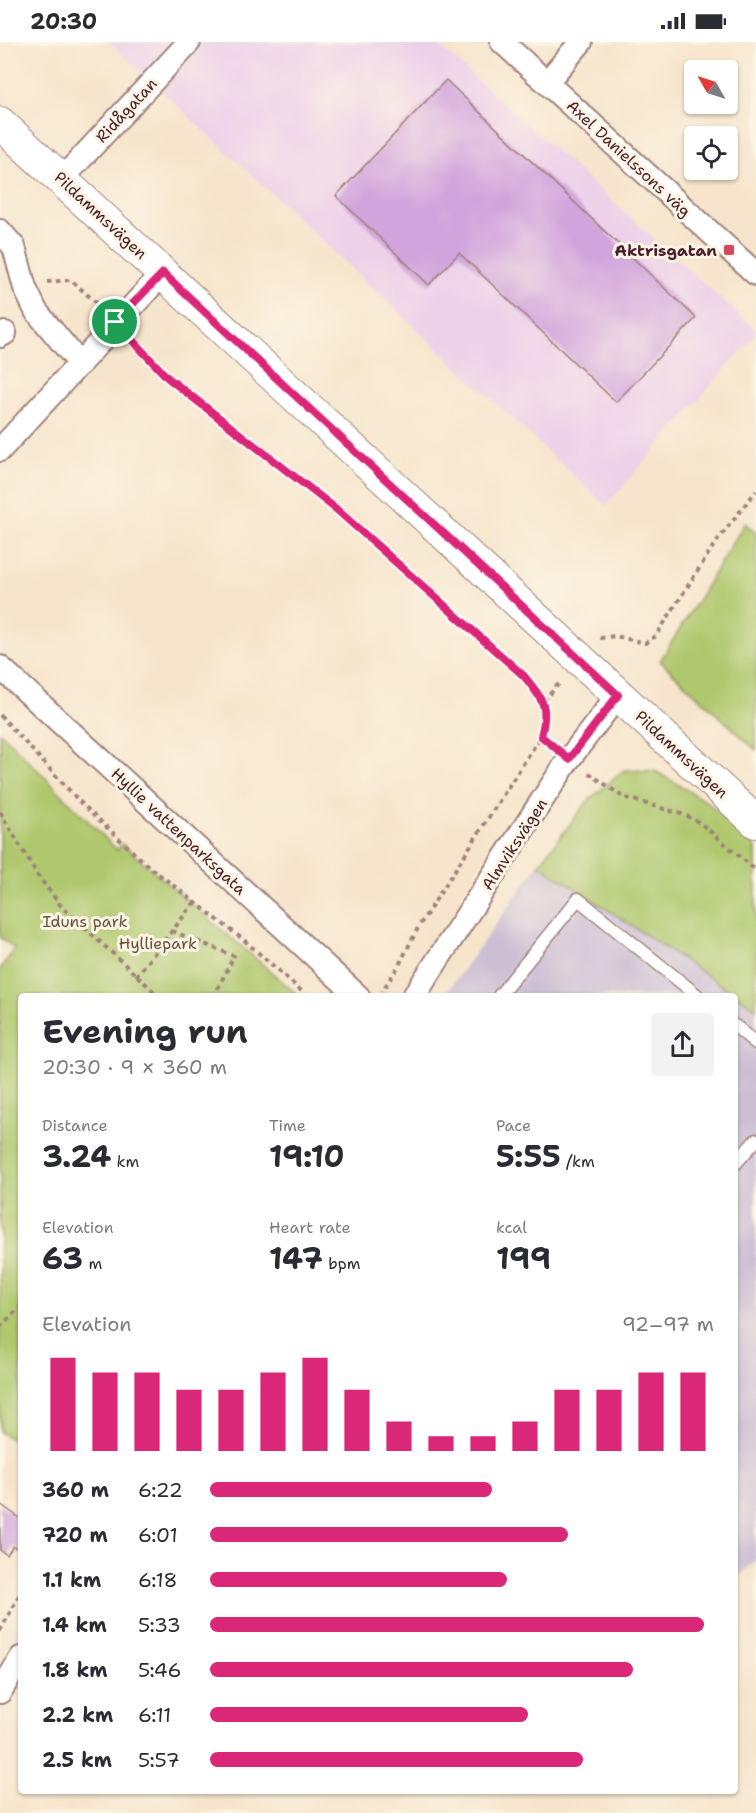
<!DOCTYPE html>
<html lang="en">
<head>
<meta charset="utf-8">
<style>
  :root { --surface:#fff; --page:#f2f2f3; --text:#2b2b33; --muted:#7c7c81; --accent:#db2777 }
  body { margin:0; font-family:"Shantell Sans",sans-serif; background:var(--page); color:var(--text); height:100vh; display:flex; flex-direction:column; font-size:22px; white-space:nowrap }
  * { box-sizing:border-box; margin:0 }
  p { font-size:20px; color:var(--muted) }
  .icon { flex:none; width:33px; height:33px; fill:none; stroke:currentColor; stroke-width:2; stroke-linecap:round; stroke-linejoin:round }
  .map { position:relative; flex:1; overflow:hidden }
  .drawer { position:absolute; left:18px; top:951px; width:720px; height:801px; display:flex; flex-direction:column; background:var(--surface); border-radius:6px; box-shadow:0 2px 4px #0004 }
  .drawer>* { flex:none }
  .needle { width:39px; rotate:309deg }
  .controls { position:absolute; left:684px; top:18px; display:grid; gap:12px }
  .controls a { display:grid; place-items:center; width:54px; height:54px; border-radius:6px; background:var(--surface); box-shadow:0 2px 4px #0004; font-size:30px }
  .pin { position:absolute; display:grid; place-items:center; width:51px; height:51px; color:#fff; margin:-26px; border:3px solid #fff; border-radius:50%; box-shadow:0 2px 6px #0007 }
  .round { display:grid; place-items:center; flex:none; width:63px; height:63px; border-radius:6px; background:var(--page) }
  .overview { display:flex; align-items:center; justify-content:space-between; height:102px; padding:0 24px }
  h1 { font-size:33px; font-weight:700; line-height:45px }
  .stats { display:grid; grid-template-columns:repeat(3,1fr); gap:9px; height:102px; padding:6px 24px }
  .stats div { display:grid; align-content:center }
  .stats b { font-size:30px; font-weight:700 }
  .stats small { font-size:16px; font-weight:400 }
  .stats p { font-size:16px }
  .chart { height:168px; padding:12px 24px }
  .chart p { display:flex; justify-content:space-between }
  .chart svg { width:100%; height:108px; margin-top:6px; stroke:var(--accent); stroke-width:6 }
  ul { padding:0 24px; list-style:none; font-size:20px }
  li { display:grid; grid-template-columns:96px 72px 1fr; align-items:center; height:45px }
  li i { height:15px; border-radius:8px; background:var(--accent) }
  .status { display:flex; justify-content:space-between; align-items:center; height:42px; padding:0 30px; background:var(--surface); direction:ltr }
  .status svg { height:16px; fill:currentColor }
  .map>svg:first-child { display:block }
  .built { fill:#edd1e9 }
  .industrial { fill:#ccbfd4 }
  .green { fill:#afc86d; stroke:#7c744c; stroke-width:1.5 }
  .building { fill:#d2a4dd }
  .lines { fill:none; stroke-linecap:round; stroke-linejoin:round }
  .lane-casing { stroke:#a0827c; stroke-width:15 }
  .street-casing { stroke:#a0827c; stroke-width:26 }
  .secondary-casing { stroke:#a0827c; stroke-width:34 }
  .path { stroke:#a0827c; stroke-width:4; stroke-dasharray:4.5 4.5; stroke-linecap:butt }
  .lane { stroke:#fff; stroke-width:12 }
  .street { stroke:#fff; stroke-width:22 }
  .secondary { stroke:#fff; stroke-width:32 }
  .route-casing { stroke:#fff; stroke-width:12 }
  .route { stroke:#db2777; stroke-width:8 }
  .poi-dot { fill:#d1495b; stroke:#fcf5e5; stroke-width:2 }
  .labels { text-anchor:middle; stroke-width:6; stroke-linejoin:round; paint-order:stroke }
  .street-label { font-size:16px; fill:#4a1f2b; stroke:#fcf5e5 }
  .poi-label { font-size:16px; font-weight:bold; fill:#4a1f2b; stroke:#fcf5e5; text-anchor:end }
  .park-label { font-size:16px; fill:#68523f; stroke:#fcf5e5 }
</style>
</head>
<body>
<div class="status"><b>20:30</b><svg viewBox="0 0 49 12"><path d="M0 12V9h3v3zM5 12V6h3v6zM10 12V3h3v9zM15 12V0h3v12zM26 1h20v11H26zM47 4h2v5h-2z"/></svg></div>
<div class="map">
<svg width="756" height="1771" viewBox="0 0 756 1771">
  <rect width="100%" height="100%" fill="#fcf5e5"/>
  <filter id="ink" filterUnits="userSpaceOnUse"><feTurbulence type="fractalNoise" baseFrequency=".0167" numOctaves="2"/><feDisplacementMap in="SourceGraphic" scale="12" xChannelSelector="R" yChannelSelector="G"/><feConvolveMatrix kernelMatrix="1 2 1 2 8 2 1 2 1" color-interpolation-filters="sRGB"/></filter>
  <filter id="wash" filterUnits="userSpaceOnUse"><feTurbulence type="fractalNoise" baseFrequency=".008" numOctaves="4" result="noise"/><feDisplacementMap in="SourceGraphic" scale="24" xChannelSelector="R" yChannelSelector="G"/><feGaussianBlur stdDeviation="1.35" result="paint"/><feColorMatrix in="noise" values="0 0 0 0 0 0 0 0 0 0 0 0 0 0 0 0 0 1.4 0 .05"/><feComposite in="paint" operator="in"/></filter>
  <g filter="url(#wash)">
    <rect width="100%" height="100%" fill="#f6e5cc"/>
    <path class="built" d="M 109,0 L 435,0 L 756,288 L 756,292 L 606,464 Z"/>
    <path class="industrial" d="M 539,822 L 756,966 L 756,1518 L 735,1538 L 735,954 L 444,954 Z"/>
    <path class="green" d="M 745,481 L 756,491 L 756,708 L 660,619 Z
      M 0,690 L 117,808 L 122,802 L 299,954 L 21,954 L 21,1403 L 0,1390 L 0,927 L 15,907 L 0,895 Z
      M 624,728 L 655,729 L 707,760 L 756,805 L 756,966 L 539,822 L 588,759 Z"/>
    <g id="blocks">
      <path class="building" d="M 446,38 L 696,276 L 616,360 L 459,211 L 429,243 L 336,154 Z
        M 0,1462 L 21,1477 L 21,1510 L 13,1504 L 7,1513 L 0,1508 Z"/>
    </g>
  </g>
  <g filter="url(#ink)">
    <use href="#blocks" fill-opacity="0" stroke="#a0827c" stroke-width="1.5"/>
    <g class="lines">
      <defs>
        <path id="lane" d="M 499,954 L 578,857 L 698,954
          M 735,984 L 756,1001
          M 735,1122 L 756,1098"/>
        <path id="street" d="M 502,0 L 756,232
          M 547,40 L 581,0
          M 62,137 L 189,0
          M 0,189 L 14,205 L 25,246 L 36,269 L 80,322
          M 0,294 L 5,291
          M 0,408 L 163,231
          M 0,625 L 358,954
          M 414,954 L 569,717 L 618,653
          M 0,1650 L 21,1616"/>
        <path id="secondary" d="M 0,81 L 756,780"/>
      </defs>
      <use href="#lane" class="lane-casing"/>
      <use href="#street" class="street-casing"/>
      <use href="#secondary" class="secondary-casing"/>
      <path class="path" d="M 47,240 L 71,238 L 101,265
        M 133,299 L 168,336 L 336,467 L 524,634 C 543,658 549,663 541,694 L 419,884 L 398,925 L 382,949
        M 600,596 L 615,594 L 645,601 L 656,594 L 714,503 L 756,449
        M 544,659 L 561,639
        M 0,673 L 80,760 L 147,823 L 245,899 L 307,954
        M 541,694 L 552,703
        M 589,731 L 623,755 L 685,773 L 700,781 L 756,828
        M 0,770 L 38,834 L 61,864 L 159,954
        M 172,889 L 234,914 L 214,954
        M 136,934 L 195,860
        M 0,1285 L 21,1264
        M 0,1589 L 21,1550"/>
      <use href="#lane" class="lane"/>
      <use href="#street" class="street"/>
      <use href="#secondary" class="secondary"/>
    </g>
  </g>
  <g class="lines" filter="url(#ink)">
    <defs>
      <path id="route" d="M 163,231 L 618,653 L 569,717 L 541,694 C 549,663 543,658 524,634 L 336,467 L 168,336 L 115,280 Z"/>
    </defs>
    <use href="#route" class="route-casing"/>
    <use href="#route" class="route"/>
  </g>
  <rect class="poi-dot" x="723" y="202" width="12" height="12" rx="3"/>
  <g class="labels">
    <g class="street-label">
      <text transform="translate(126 68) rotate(-47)" y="6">Ridågatan</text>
      <text transform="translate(629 116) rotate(43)" y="6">Axel Danielssons väg</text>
      <text transform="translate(101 173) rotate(43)" y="6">Pildammsvägen</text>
      <text transform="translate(682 712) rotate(43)" y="6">Pildammsvägen</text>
      <text transform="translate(179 789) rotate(43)" y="6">Hyllie vattenparksgata</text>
      <text transform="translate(514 802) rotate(-57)" y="6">Almviksvägen</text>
    </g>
    <g class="poi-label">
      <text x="717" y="214">Aktrisgatan</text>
    </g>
    <g class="park-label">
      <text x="85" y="885">Iduns park</text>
      <text x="158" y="907">Hylliepark</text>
    </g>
  </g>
</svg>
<div class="controls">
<a><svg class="needle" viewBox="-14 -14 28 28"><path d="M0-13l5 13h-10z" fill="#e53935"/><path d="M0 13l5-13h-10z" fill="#7c7c81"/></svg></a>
<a><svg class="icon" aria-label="locate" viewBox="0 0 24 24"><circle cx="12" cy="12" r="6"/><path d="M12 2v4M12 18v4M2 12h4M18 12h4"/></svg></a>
</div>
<div class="pin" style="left:115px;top:280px;background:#1e9e55"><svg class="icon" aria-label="arrive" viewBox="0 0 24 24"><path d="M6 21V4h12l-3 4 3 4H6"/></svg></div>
<section class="drawer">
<div class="overview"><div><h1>Evening run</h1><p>20:30 · 9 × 360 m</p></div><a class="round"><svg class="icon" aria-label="share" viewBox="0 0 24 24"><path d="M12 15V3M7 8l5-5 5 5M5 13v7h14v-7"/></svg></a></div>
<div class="stats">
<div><p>Distance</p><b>3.24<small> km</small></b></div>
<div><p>Time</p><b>19:10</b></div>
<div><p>Pace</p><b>5:55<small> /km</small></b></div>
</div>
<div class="stats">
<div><p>Elevation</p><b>63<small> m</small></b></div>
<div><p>Heart rate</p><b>147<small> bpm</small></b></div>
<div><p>kcal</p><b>199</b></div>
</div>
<div class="chart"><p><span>Elevation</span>92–97 m</p>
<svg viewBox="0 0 160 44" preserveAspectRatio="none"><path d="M5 44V6M15 44V12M25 44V12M35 44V19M45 44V19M55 44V12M65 44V6M75 44V19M85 44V32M95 44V38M105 44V38M115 44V32M125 44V19M135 44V19M145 44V12M155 44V12"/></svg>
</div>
<ul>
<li><b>360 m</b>6:22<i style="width:56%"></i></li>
<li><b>720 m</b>6:01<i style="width:71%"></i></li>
<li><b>1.1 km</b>6:18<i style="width:59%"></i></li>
<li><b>1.4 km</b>5:33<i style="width:98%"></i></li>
<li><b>1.8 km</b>5:46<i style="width:84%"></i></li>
<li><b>2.2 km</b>6:11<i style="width:63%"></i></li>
<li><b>2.5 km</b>5:57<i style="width:74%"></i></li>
</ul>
</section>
</div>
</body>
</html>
